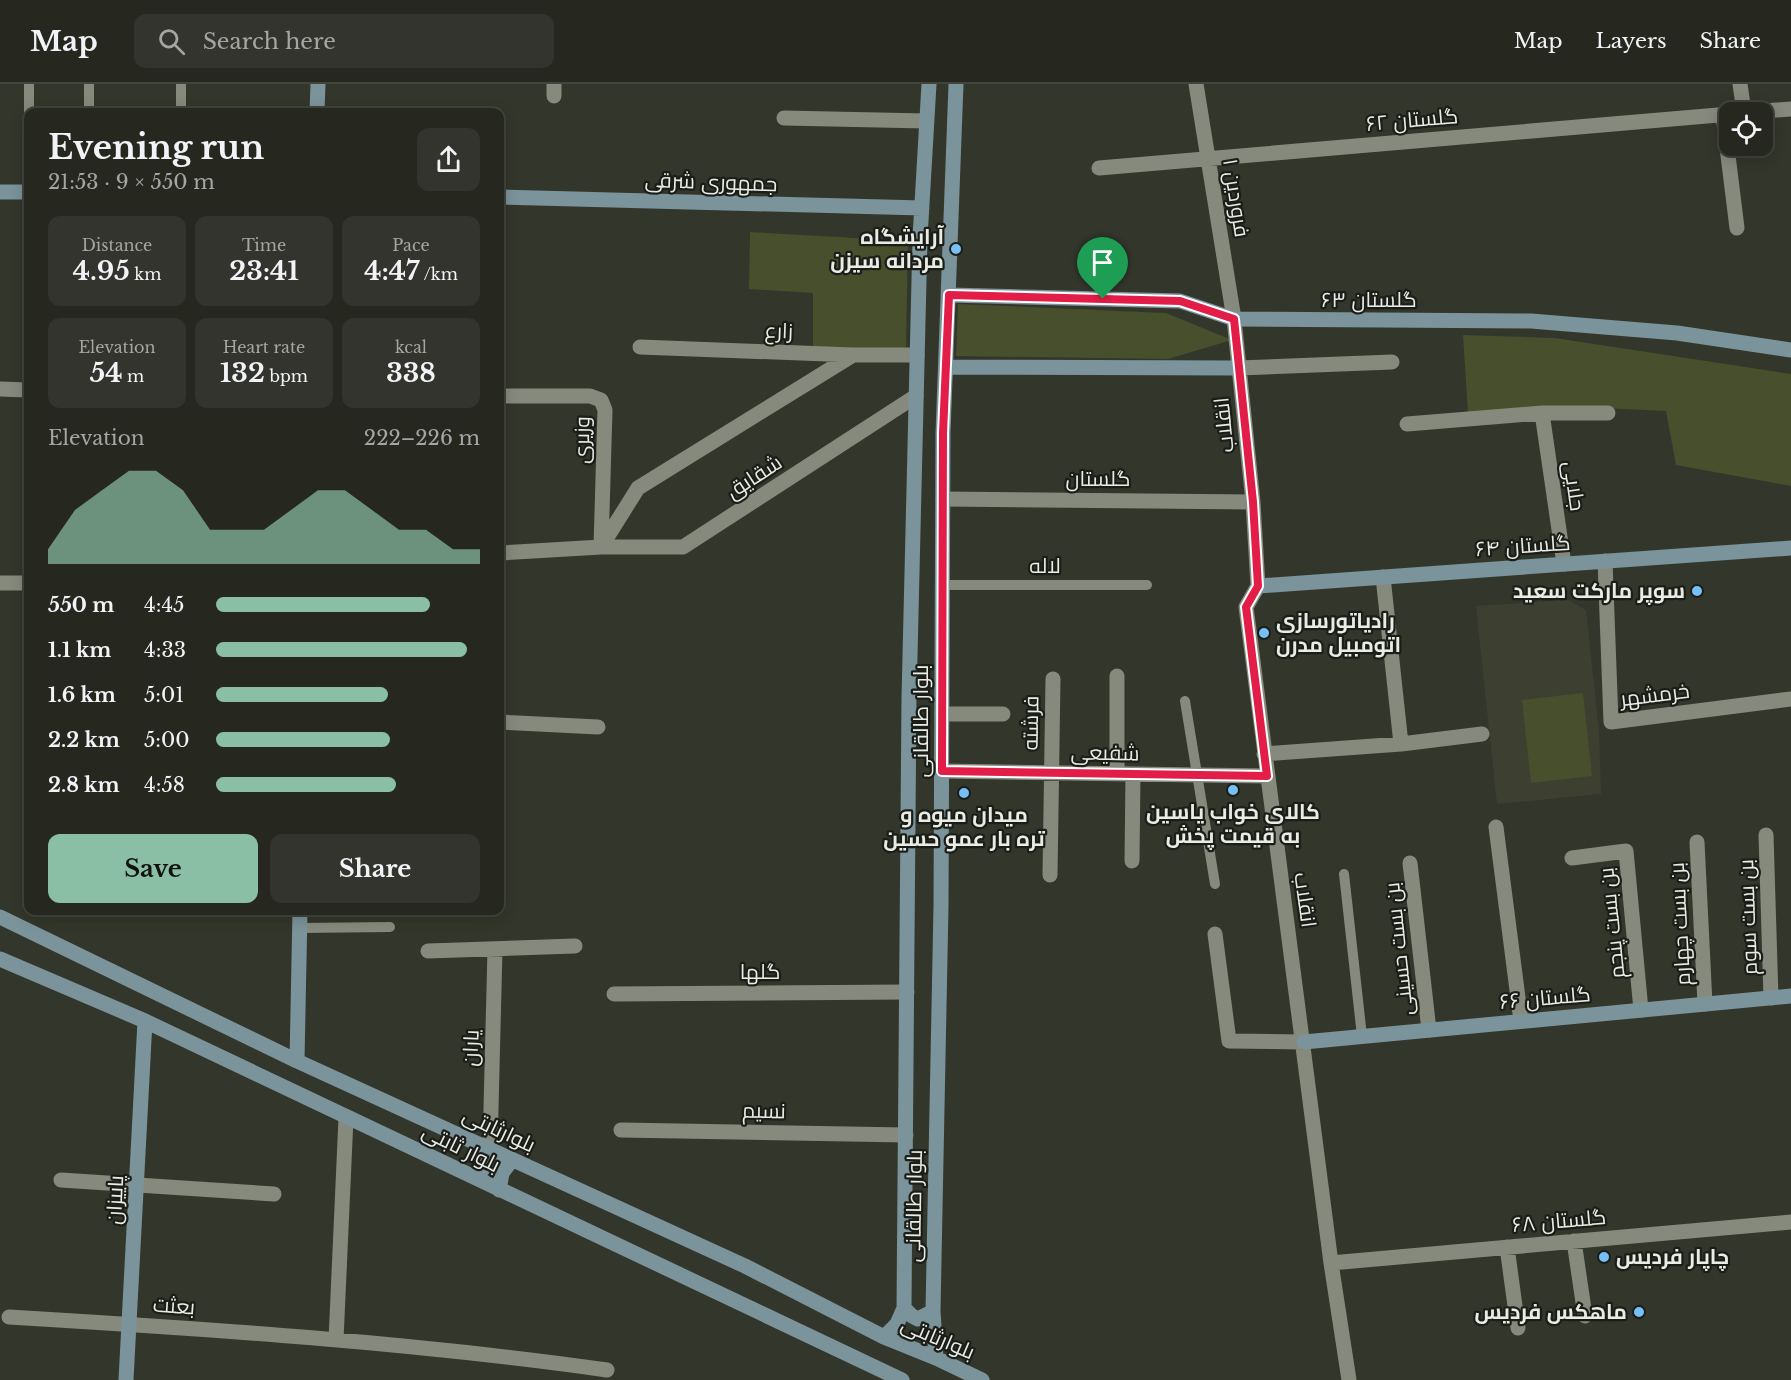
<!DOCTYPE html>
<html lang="en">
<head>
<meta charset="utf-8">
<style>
  :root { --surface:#262820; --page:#32342d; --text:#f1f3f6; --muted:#a4a6a5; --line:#42443e; --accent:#8abfa5 }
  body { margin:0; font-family:"Libre Baskerville",Cairo,serif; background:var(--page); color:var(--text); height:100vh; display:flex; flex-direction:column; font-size:22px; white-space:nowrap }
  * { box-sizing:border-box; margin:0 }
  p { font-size:20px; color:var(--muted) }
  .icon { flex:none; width:33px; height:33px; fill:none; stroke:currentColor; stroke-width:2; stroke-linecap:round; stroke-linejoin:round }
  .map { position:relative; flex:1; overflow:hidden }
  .drawer { position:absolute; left:24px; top:24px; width:480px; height:807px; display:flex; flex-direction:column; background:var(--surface); border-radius:12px; box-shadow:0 3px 15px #0003,0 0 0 2px var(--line) }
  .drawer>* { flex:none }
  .controls { position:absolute; left:1719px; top:18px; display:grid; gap:12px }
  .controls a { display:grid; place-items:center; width:54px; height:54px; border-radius:12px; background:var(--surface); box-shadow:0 3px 15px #0003,0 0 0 2px var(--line); font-size:30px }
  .pin { position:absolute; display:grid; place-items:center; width:51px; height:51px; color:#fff; margin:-62px -26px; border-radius:50% 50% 50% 0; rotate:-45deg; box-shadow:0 0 6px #0007 }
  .pin .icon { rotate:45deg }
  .round { display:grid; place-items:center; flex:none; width:63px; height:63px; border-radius:12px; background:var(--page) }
  .headline { display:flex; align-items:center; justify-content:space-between; height:102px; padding:0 24px }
  h1 { font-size:33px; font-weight:700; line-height:45px }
  .stats { display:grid; grid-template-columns:repeat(3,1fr); gap:9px; height:102px; padding:6px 24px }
  .stats div { display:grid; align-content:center; border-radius:12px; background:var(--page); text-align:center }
  .stats b { font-size:26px; font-weight:700 }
  .stats small { font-size:16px; font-weight:400 }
  .stats p { font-size:16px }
  .chart { height:168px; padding:12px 24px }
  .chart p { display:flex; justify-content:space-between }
  .chart svg { width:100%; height:108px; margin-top:6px; fill:var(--accent); opacity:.7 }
  .button { display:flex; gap:12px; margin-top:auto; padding:12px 24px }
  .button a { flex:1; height:69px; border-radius:12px; background:var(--accent); color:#111; font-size:24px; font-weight:700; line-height:69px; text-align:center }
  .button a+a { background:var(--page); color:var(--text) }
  ul { padding:0 24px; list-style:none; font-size:20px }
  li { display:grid; grid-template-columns:96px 72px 1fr; align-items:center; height:45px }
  li i { height:15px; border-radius:8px; background:var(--accent) }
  header { display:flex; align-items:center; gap:36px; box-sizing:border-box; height:84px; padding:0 30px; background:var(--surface); border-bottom:2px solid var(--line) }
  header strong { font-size:28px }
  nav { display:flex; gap:33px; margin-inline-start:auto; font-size:21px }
  .search { width:420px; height:54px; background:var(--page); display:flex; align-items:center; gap:15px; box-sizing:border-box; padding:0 21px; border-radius:12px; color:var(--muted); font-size:22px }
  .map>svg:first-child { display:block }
  .built { fill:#3d4030 }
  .green { fill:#474f2d }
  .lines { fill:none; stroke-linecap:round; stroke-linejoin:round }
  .lane { stroke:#868a7d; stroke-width:10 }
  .street { stroke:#868a7d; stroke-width:15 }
  .secondary { stroke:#7b939a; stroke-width:15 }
  .route-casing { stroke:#fff; stroke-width:12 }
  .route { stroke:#e11d48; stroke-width:8 }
  .poi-dot { fill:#77c0f7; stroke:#1b1d18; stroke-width:2 }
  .labels { text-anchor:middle; stroke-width:4.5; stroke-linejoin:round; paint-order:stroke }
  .street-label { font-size:21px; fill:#e9ebe5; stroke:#1b1d18 }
  .poi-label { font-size:21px; font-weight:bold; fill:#e9ebe5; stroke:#1b1d18; text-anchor:end }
</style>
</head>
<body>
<header>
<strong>Map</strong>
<div class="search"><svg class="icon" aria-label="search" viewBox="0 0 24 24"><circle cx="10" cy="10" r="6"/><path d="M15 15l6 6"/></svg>Search here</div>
<nav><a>Map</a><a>Layers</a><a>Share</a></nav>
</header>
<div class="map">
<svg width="1791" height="1296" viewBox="0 0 1791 1296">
  <rect width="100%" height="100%" fill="#33362b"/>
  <path class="built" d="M 1568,516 L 1586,526 L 1599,648 L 1601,710 L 1497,720 L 1476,522 Z"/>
  <path class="green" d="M 750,148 L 908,157 L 906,266 L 813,263 L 813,209 L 749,205 Z
    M 958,220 L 1166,229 L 1232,256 L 1168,275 L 956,272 Z
    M 1463,251 L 1555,254 L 1791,290 L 1791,402 L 1676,381 L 1666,327 L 1559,322 L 1468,329 Z
    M 1583,609 L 1592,692 L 1531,699 L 1522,616 Z"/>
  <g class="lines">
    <path class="lane" d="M 89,0 L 89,28
      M 29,28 L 29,0
      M 181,28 L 181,0
      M 943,501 L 1147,501
      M 1185,617 L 1215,800
      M 1344,790 L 1362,952
      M 300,844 L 390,843"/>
    <path class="street" d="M 1196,0 L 1234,235 L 1253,418 L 1258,502 L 1246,523 L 1331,1179 L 1349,1296
      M 1740,0 L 1744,28
      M 554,12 L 554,0
      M 1750,28 L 1791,25
      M 1723,31 L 1737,144
      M 784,34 L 926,37
      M 1099,84 L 1730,30
      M 640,263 L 853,271 L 917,271
      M 853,271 L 638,404 L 601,463 L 683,463 L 916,312
      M 1239,284 L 1392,278
      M 0,305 L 28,306
      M 500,312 L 590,312 L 601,316 L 605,326 L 601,463 L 501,469
      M 1542,329 L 1564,480
      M 1407,340 L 1542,329 L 1608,329
      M 943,415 L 1253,418
      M 1605,477 L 1611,638 L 1791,615
      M 1383,493 L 1401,660
      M 0,499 L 28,499
      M 942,630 L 1003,630
      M 500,638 L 598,643
      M 1264,670 L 1401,660 L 1482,650
      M 942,687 L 1267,692
      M 1117,690 L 1117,592
      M 1496,743 L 1521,937
      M 1766,751 L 1771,914
      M 1697,758 L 1705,920
      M 1572,774 L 1626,767 L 1641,926
      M 1132,777 L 1133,690
      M 1410,779 L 1429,946
      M 1050,791 L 1053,595
      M 1215,850 L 1229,957 L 1304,958
      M 428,867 L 575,862
      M 614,910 L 907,908
      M 621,1046 L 906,1051
      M 490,1065 L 495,865
      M 61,1096 L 274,1110
      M 1574,1157 L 1585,1232
      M 1507,1163 L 1518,1244
      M 1331,1179 L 1791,1138
      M 9,1233 C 208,1245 409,1258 607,1286
      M 336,1256 L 346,1034"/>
    <path class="secondary" d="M 317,28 L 318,0
      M 0,108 L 28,108
      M 500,113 L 922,124
      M 949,211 L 1180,217 L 1234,235 L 1531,237 L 1677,249 L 1791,266
      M 946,283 L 1239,284
      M 1258,502 L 1791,464
      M 0,833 L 297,977 L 745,1182 L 884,1253 L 936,1274 L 982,1296
      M 0,875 L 145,937 L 902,1296
      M 1304,958 L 1791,912
      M 297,977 L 300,826
      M 473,1092 L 487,1082 L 490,1065
      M 499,1106 L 502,1089 L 512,1076
      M 904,1224 L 912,1232 L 918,1235 L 933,1227
      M 884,1253 L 897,1240 L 904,1224 L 909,614 L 920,154 L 929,0
      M 936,1274 L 933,1227 L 941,822 L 943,349 L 956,0
      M 126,1296 L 145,937"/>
  </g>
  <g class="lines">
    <defs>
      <path id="route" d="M 949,211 L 1180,217 L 1234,235 L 1253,418 L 1258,502 L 1246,523 L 1267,692 L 942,687 L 943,349 Z"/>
    </defs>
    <use href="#route" class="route-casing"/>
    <use href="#route" class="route"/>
  </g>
  <g class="poi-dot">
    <circle cx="956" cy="165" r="6"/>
    <circle cx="1697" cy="507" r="6"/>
    <circle cx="1264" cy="549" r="6"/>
    <circle cx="1233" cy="706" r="6"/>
    <circle cx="964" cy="709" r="6"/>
    <circle cx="1604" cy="1173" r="6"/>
    <circle cx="1639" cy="1228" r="6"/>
  </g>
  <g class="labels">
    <g class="street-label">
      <text transform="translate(1412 36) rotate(-5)" y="7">گلستان ۶۲</text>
      <text transform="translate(711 98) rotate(2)" y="7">جمهوری شرقی</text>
      <text transform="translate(1236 114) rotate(81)" y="7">فروردین ۱</text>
      <text x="1369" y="223">گلستان ۶۳</text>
      <text transform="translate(779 247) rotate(2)" y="7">زارع</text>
      <text transform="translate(1224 341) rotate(-96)" y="7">انقلاب</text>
      <text transform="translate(582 356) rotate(-89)" y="7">وزیری</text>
      <text transform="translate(754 393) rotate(-33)" y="7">شقایق</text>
      <text x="1098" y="402">گلستان</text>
      <text transform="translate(1574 402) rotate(82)" y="7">جلایی</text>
      <text transform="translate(1523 462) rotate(-4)" y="7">گلستان ۶۴</text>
      <text x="1045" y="489">لاله</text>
      <text transform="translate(1655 611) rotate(-7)" y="7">خرمشهر</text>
      <text transform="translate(921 637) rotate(-90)" y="7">بلوار طالقانی</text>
      <text transform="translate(1031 639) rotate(-89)" y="7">فرشته</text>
      <text transform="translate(1105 669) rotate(1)" y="7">شفیعی</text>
      <text transform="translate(1305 816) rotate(82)" y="7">انقلاب</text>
      <text transform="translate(1748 833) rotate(-92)" y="7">بن بست سوم</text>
      <text transform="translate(1612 839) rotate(-96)" y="7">بن بست پنجم</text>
      <text transform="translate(1680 840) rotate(-93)" y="7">بن بست چهارم</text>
      <text transform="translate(1399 865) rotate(-96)" y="7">بن بست حسینی</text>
      <text x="760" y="895">گلها</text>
      <text transform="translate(1545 914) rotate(-5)" y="7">گلستان ۶۶</text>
      <text transform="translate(471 964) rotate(-88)" y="7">یاران</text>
      <text transform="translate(764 1027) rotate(1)" y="7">نسیم</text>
      <text transform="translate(499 1046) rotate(25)" y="7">بلوارثابتی</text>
      <text transform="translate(461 1064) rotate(26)" y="7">بلوار ثابتی</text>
      <text transform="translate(115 1116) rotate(-87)" y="7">پاییزان</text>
      <text transform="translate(914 1122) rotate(-89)" y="7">بلوار طالقانی</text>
      <text transform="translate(1559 1137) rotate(-5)" y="7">گلستان ۶۸</text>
      <text transform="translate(174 1222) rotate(4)" y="7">بعثت</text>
      <text transform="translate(938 1254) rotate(23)" y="7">بلوارثابتی</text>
    </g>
    <g class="poi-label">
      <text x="944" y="160">آرایشگاه<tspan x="944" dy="24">مردانه سیزن</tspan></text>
      <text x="1685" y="514">سوپر مارکت سعید</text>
      <text x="1276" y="544" text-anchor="start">رادیاتورسازی<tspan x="1276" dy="24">اتومبیل مدرن</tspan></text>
      <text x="1233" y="735" text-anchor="middle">کالای خواب یاسین<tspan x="1233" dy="24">به قیمت پخش</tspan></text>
      <text x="964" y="738" text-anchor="middle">میدان میوه و<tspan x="964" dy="24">تره بار عمو حسین</tspan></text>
      <text x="1616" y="1180" text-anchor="start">چاپار فردیس</text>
      <text x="1627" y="1235">ماهکس فردیس</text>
    </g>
  </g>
</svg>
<div class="controls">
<a><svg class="icon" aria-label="locate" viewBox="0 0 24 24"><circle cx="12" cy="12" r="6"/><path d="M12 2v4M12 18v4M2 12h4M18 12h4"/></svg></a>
</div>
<div class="pin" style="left:1103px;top:215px;background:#1e9e55"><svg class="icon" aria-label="arrive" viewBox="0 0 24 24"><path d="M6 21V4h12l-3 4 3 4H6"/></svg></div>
<section class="drawer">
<div class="headline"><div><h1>Evening run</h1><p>21:53 · 9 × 550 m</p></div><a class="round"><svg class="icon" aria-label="share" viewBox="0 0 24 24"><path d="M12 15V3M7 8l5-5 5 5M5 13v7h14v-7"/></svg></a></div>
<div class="stats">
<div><p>Distance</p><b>4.95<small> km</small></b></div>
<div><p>Time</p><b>23:41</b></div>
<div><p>Pace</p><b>4:47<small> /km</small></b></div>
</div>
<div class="stats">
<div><p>Elevation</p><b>54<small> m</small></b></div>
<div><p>Heart rate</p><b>132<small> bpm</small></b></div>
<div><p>kcal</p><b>338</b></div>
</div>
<div class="chart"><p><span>Elevation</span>222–226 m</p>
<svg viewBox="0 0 160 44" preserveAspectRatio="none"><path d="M0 44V38L10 22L20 14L30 6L40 6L50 14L60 30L70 30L80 30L90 22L100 14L110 14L120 22L130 30L140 30L150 38L160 38V44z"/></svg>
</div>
<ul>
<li><b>550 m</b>4:45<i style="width:81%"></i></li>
<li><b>1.1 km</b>4:33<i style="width:95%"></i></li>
<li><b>1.6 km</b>5:01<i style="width:65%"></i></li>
<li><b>2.2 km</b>5:00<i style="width:66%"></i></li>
<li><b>2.8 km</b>4:58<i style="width:68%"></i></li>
</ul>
<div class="button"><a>Save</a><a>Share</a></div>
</section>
</div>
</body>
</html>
